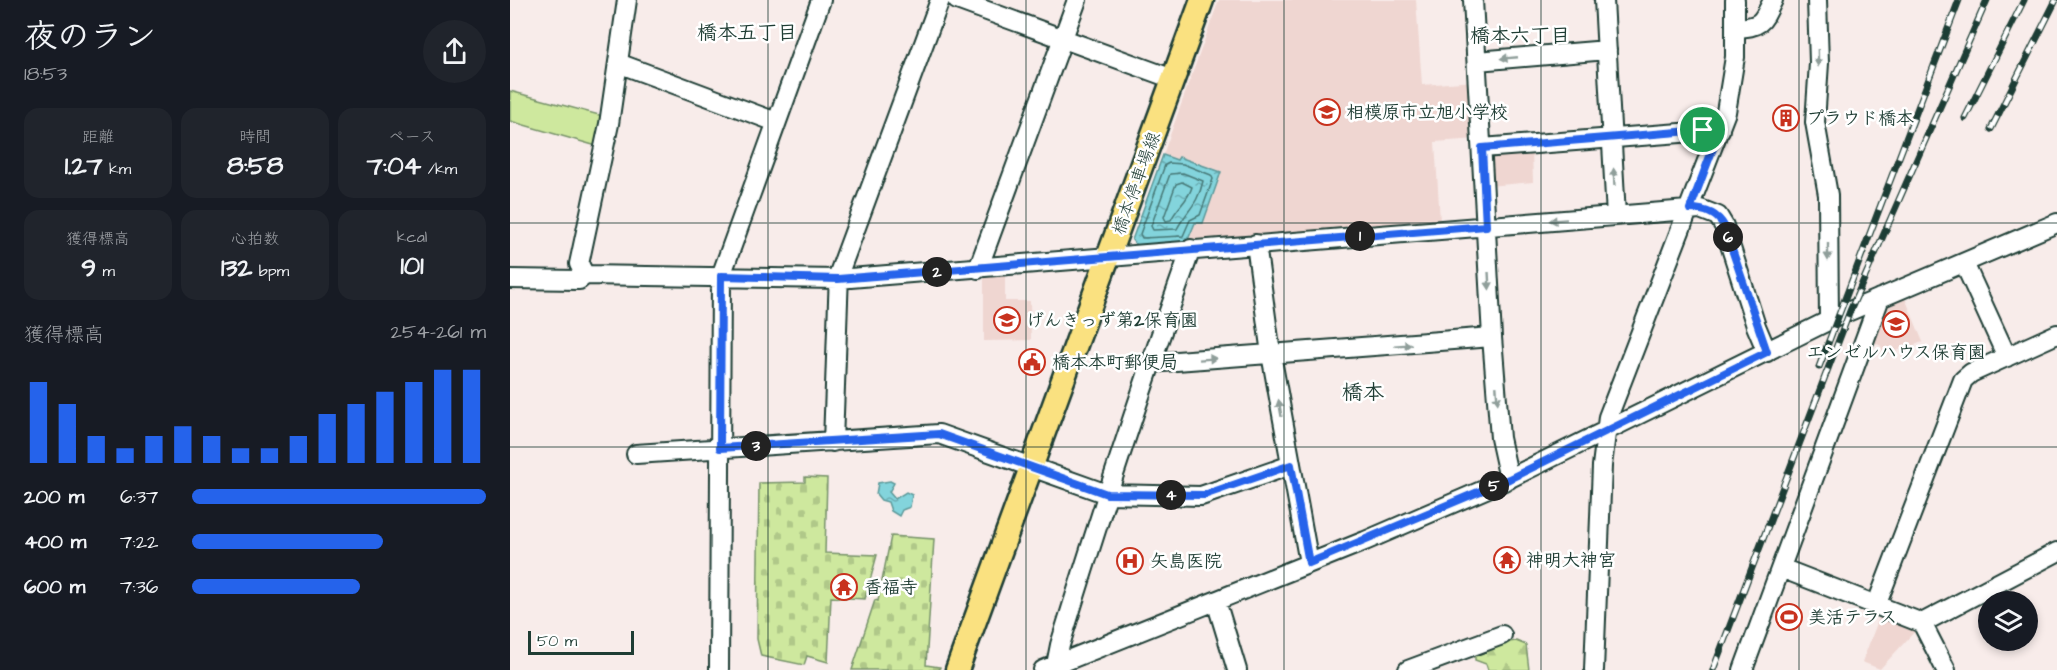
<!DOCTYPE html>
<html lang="ja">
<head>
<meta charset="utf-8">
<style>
  :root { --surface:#171b24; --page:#20242c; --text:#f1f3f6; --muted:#9ea1a6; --accent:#2563eb }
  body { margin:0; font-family:"Architects Daughter","Klee One",sans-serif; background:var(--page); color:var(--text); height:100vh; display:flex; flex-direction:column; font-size:22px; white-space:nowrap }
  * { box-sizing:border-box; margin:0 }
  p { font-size:20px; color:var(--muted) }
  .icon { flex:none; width:33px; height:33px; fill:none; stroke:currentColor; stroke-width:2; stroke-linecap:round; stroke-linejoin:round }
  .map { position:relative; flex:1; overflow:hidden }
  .panel { display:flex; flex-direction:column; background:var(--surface); width:510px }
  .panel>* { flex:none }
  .tools { position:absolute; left:1468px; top:591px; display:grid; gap:12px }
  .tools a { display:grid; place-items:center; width:60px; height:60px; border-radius:50%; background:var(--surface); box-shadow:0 3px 9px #0003; font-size:30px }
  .scale { position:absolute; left:18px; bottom:15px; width:106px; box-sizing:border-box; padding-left:6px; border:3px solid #1f3d34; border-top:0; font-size:16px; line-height:21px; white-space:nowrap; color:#1f3d34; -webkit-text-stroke:4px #fff; paint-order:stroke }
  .pin { position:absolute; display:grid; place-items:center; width:51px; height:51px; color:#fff; margin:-26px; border:3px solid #fff; border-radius:50%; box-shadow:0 2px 6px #0007 }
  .km { position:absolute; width:30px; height:30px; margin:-15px; border-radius:50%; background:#222; color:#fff; font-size:16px; line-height:30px; text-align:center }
  .round { display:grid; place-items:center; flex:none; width:63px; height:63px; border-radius:32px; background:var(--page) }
  .headline { display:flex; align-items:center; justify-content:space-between; height:102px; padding:0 24px }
  h1 { font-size:33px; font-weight:700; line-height:45px }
  .figures { display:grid; grid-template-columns:repeat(3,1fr); gap:9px; height:102px; padding:6px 24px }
  .figures div { display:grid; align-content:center; border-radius:15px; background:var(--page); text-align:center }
  .figures b { font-size:26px; font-weight:700 }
  .figures small { font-size:16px; font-weight:400 }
  .figures p { font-size:16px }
  .chart { height:168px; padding:12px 24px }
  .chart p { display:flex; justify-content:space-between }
  .chart svg { width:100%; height:108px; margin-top:6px; stroke:var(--accent); stroke-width:6 }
  ul { padding:0 24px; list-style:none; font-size:20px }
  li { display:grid; grid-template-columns:96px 72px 1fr; align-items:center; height:45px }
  li i { height:15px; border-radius:8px; background:var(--accent) }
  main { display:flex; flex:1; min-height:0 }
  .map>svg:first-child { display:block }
  .built { fill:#efd6d1 }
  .forest { fill:url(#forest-firs); stroke:#769269; stroke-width:1.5 }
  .cemetery { fill:url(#cemetery-stones); stroke:#769269; stroke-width:1.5 }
  .park { fill:#cee89e; stroke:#769269; stroke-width:1.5 }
  .water { fill:url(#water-ripples); stroke:#5b9899; stroke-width:1.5 }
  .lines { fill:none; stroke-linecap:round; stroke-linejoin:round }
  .shore { stroke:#477977; stroke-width:1.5 }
  .minor-casing { stroke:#1f3d34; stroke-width:22 }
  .major-casing { stroke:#1f3d34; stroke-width:27 }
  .minor { stroke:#fff; stroke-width:18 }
  .major { stroke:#fae180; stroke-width:22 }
  .rail-casing { stroke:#1f3d34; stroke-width:7 }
  .rail { stroke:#fff; stroke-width:4.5; stroke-dasharray:14; stroke-linecap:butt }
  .oneway { fill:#8f9e9a }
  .route-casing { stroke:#fff; stroke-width:12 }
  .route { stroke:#2563eb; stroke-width:8 }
  .grid { fill:none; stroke:#1f3d34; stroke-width:1.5; stroke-opacity:0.55 }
  .labels { text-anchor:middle; stroke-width:5; stroke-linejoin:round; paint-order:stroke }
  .poi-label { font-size:18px; font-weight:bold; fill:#1f3d34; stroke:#fff; text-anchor:start }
  .street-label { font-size:18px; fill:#1f3d34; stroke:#fff }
  .neighbourhood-label { font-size:20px; font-weight:bold; fill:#1f3d34; stroke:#fff }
  .quarter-label { font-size:21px; font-weight:bold; fill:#1f3d34; stroke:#fff }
</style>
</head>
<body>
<main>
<section class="panel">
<div class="headline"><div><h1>夜のラン</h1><p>18:53</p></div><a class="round"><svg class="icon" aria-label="share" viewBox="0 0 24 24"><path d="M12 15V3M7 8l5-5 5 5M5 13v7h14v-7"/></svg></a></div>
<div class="figures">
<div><p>距離</p><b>1.27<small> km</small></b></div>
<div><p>時間</p><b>8:58</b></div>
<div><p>ペース</p><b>7:04<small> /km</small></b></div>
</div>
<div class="figures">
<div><p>獲得標高</p><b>9<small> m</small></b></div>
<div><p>心拍数</p><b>132<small> bpm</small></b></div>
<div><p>kcal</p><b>101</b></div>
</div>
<div class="chart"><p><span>獲得標高</span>254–261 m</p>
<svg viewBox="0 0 160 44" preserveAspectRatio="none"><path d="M5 44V11M15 44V20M25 44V33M35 44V38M45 44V33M55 44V29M65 44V33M75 44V38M85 44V38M95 44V33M105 44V24M115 44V20M125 44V15M135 44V11M145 44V6M155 44V6"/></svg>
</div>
<ul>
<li><b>200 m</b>6:37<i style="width:100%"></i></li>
<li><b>400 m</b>7:22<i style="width:65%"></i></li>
<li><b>600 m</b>7:36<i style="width:57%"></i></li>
</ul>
</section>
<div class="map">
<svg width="1547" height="670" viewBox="0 0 1547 670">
  <defs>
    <pattern id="forest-firs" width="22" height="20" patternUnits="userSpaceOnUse" patternTransform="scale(1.5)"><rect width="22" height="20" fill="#cee89e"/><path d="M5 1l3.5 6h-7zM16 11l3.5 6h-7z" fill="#b0c889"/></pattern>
    <pattern id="cemetery-stones" width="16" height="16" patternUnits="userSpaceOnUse" patternTransform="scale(1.5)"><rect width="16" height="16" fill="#cee89e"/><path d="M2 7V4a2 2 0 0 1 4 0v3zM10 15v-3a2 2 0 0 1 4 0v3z" fill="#b0c889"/></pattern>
    <pattern id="water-ripples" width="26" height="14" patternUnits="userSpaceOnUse" patternTransform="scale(1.5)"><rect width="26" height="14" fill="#83d4dc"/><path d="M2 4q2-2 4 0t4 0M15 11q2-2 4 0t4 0" fill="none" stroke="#6badb3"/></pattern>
  </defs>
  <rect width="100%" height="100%" fill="#f8ecea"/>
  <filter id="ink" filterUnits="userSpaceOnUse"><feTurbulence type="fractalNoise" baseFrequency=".0167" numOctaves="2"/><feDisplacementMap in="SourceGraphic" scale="12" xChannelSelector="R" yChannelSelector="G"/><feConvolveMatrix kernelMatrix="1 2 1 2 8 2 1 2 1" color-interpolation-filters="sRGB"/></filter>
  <g filter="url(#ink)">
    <path class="built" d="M 709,0 L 906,0 L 912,85 L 965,81 L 967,139 L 925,142 L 930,221 L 626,245 L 622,240 Z
      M 1022,149 L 1023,182 L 978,186 L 979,153 Z
      M 495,273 L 495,301 L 520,301 L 521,340 L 474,341 L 474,275 Z
      M 1395,298 L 1413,342 L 1374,355 L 1371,346 L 1361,341 L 1373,308 Z
      M 1371,613 L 1407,629 L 1370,669 L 1352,662 Z"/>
    <path class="forest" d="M 1006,641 L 1016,645 L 1019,670 L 978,670 L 976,664 L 965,660 L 965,653 L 984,644 Z"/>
    <path class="cemetery" d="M 295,477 L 317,478 L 315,553 L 367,555 L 355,599 L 321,597 L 318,662 L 297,656 L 294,665 L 251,656 L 247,639 L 249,483 L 295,482 Z
      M 381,536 L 424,539 L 416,665 L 430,667 L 429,670 L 342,670 L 365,600 L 368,601 Z"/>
    <path class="park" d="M 0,91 L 93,116 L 90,147 L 0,121 Z"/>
    <path class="water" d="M 653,155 L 667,160 L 669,157 L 711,172 L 693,223 L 685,223 L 677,242 L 626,245 L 622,240 Z
      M 380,481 L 384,483 L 379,492 L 385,499 L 396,492 L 402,495 L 400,507 L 392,510 L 389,516 L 381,511 L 378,502 L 371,500 L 366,494 L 368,483 Z"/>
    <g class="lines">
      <path class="shore" d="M 659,163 L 673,164 L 701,175 L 703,179 L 690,215 L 680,220 L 673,236 L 632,238 L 630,234 L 655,165 Z
        M 673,173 L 693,181 C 688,205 677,210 667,229 L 643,230 L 641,226 L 660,174 Z
        M 672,182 L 682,187 C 678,201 667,207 661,220 L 656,221 L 654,217 L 666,184 Z"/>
      <defs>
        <path id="minor" d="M 447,0 L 663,79
          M 963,0 L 982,337 L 990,438 L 999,479
          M 1094,0 L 1106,216
          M 1307,0 L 1309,63 L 1305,122 L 1318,195 L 1319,321
          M 1226,28 C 1251,27 1252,23 1263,0
          M 967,61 L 1097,50
          M 108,63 L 266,122
          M 972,148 L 1210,130
          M 746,244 L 761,354 L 799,563
          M 1454,263 L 1497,357
          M 468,269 L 567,0
          M 75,275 L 69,264 L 99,124 L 117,0
          M 0,279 L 69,280 L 75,275 L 328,279 L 1190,209 L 1208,216 L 1214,226 L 1246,326 L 1257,352
          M 640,363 L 982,337
          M 323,442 L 329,273 L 430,0
          M 126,454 L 429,434 L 597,494 L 691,496 L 781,465
          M 1271,568 L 1412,623 L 1436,670
          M 706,601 L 727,670
          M 1366,606 L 1453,380 L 1461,373 L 1547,334
          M 1412,623 L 1547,552
          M 209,670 L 211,276 L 311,0
          M 533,670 L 855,541 L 992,482 L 1328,316 L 1547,223
          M 545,670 L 550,645 C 591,512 634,380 681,249
          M 898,670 L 992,635
          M 1084,670 L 1092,466 L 1098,417 L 1216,112 L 1225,57 L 1225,0
          M 1233,670 L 1370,298"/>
        <path id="major" d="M 447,670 L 692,0"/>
      </defs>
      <use href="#minor" class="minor-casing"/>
      <use href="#major" class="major-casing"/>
      <use href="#minor" class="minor"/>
      <use href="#major" class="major"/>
      <defs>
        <path id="rail" d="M 1455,118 L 1514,0
          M 1481,129 L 1546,0
          M 1309,367 L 1449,0
          M 1203,670 L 1340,311 L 1477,0"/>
      </defs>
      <use href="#rail" class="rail-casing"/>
      <use href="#rail" class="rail"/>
    </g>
    <defs><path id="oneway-solid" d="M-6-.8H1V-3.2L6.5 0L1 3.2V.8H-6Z" transform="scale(1.5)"/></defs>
    <g class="oneway">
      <use href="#oneway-solid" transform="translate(999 58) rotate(175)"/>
      <use href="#oneway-solid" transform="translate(1308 58) rotate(89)"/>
      <use href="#oneway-solid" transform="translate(1104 177) rotate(-93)"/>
      <use href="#oneway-solid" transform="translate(1048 220) rotate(176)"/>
      <use href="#oneway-solid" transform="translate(1318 252) rotate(90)"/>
      <use href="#oneway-solid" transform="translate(979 281) rotate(87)"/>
      <use href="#oneway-solid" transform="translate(893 345) rotate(-4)"/>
      <use href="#oneway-solid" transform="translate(698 359) rotate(-4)"/>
      <use href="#oneway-solid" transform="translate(987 395) rotate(85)"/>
      <use href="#oneway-solid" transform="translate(770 408) rotate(-100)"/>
    </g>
  </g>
  <g class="lines" filter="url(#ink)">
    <defs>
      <path id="route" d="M 1193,130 L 1210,130 L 1180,209 C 1195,209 1207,213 1214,226 L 1257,352 L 999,479 L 799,563 L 781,465 L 694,495 L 597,494 L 429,434 L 210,448 L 211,276 L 328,279 L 976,226 L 972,148 Z"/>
    </defs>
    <use href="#route" class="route-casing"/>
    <use href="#route" class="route"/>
  </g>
  <path class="grid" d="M 258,0 L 258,670M 516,0 L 516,670M 774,0 L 774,670M 1031,0 L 1031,670M 1289,0 L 1289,670M 0,223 L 1547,223M 0,447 L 1547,447"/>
  <defs>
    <symbol id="school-ring" viewBox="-11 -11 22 22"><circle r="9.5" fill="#fff" stroke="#c8321e" stroke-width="1.5"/><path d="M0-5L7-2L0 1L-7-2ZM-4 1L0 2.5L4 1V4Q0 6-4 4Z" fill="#c8321e"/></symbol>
    <symbol id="building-ring" viewBox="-11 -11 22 22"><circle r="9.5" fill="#fff" stroke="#c8321e" stroke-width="1.5"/><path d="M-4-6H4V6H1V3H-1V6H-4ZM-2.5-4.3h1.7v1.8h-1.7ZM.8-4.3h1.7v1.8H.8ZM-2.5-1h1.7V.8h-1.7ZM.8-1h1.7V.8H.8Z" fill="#c8321e"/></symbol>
    <symbol id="civic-ring" viewBox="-11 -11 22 22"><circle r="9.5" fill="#fff" stroke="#c8321e" stroke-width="1.5"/><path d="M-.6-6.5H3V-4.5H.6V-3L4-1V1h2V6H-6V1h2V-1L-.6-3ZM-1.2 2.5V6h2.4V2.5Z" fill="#c8321e"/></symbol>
    <symbol id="temple-ring" viewBox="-11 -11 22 22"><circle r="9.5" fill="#fff" stroke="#c8321e" stroke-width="1.5"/><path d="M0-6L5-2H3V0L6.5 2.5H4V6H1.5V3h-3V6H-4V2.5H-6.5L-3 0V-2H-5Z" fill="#c8321e"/></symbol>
    <symbol id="hospital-ring" viewBox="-11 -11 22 22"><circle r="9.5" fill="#fff" stroke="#c8321e" stroke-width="1.5"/><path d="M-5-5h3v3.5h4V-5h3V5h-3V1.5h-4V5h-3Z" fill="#c8321e"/></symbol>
    <symbol id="stadium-ring" viewBox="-11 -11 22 22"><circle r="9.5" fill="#fff" stroke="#c8321e" stroke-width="1.5"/><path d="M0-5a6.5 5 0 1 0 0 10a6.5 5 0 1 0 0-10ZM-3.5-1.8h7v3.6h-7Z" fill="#c8321e"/></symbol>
  </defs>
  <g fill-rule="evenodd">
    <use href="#school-ring" x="802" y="97" width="30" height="30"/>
    <use href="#building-ring" x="1261" y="103" width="30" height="30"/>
    <use href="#school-ring" x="482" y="305" width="30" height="30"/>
    <use href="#school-ring" x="1371" y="309" width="30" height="30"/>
    <use href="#civic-ring" x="507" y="347" width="30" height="30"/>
    <use href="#temple-ring" x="982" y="545" width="30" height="30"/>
    <use href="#hospital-ring" x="605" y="546" width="30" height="30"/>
    <use href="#temple-ring" x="319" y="572" width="30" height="30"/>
    <use href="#stadium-ring" x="1264" y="602" width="30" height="30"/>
  </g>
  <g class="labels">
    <g class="poi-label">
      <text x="836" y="118">相模原市立旭小学校</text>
      <text x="1296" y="124">プラウド橋本</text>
      <text x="516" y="326">げんきっず第2保育園</text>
      <text x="1386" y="358" text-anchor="middle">エンゼルハウス保育園</text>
      <text x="542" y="368">橋本本町郵便局</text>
      <text x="1016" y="566">神明大神宮</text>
      <text x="640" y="567">矢島医院</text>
      <text x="354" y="593">香福寺</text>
      <text x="1298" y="623">美活テラス</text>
    </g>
    <g class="street-label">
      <text transform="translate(626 183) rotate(-70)" y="6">橋本停車場線</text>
    </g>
    <g class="neighbourhood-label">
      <text x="237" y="39">橋本五丁目</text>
      <text x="1010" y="42">橋本六丁目</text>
    </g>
    <g class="quarter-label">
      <text x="853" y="399">橋本</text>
    </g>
  </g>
</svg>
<div class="tools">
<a><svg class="icon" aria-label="layers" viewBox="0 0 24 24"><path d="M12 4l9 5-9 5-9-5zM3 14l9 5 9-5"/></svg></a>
</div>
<div class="scale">50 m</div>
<div class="pin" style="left:1193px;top:130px;background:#1e9e55"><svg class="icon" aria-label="arrive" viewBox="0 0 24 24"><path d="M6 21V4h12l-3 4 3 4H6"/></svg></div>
<b class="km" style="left:850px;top:236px">1</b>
<b class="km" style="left:427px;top:272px">2</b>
<b class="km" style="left:246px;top:446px">3</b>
<b class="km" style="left:661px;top:495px">4</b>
<b class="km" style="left:984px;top:486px">5</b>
<b class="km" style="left:1218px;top:237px">6</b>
</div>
</main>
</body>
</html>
